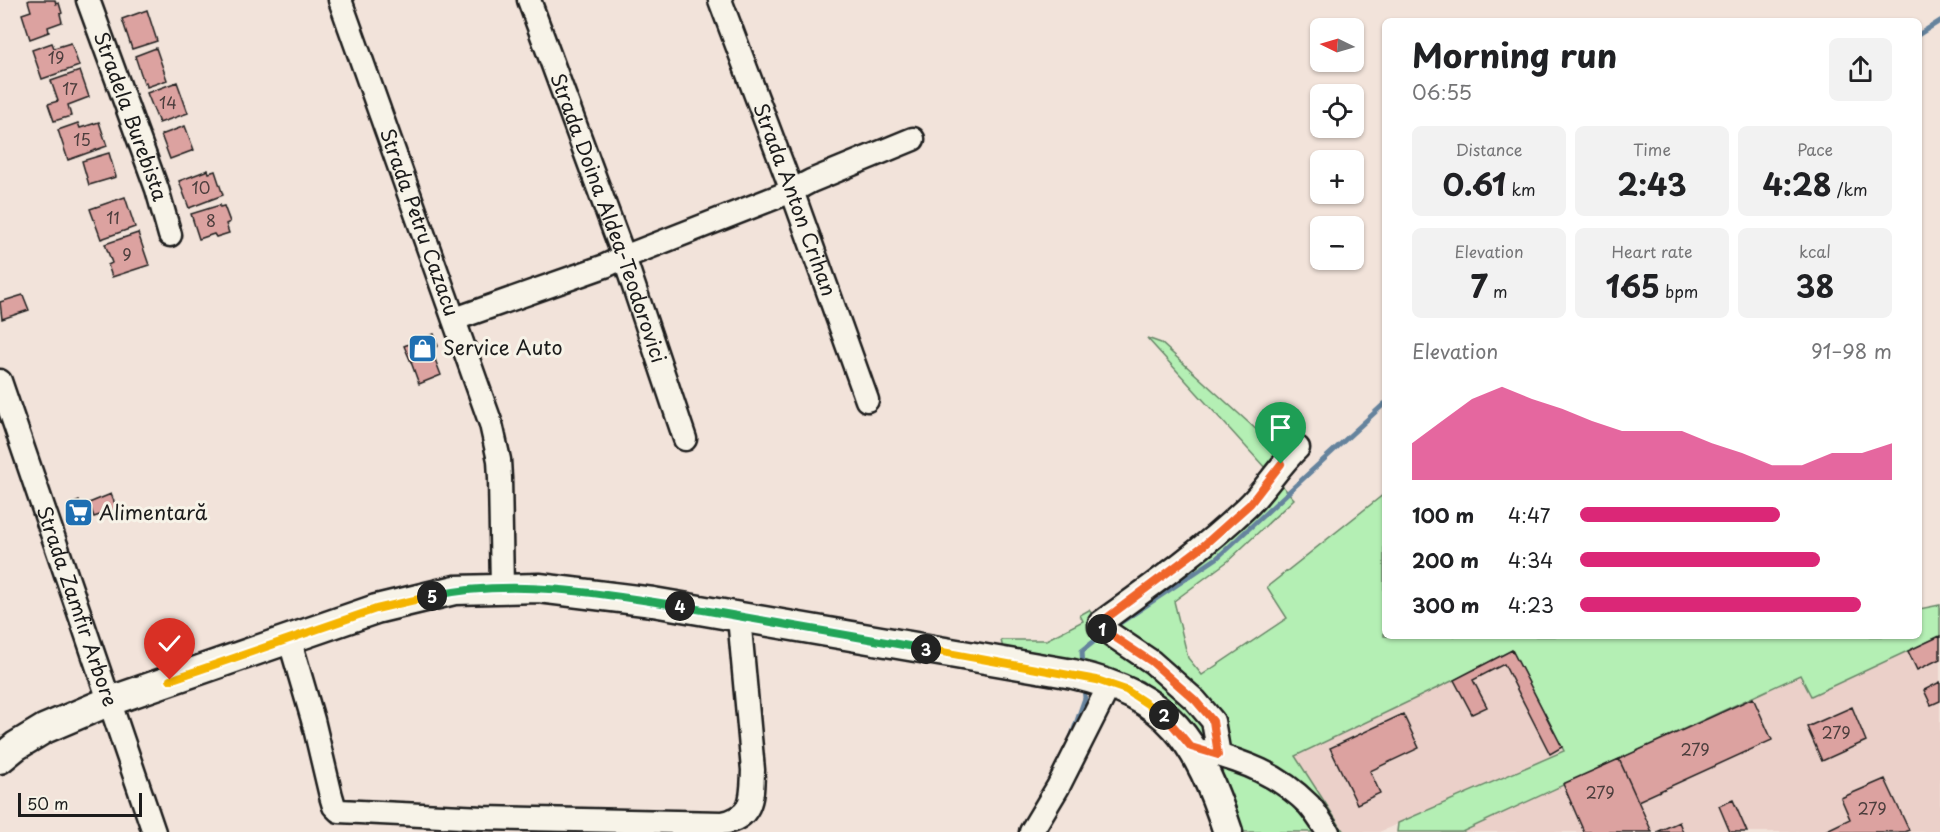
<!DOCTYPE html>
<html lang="en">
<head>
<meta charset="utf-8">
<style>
  :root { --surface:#fff; --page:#f2f2f2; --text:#202124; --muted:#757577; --accent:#db2777 }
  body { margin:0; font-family:"Playpen Sans",sans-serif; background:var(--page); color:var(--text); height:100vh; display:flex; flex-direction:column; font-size:22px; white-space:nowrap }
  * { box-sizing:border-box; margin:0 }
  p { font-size:20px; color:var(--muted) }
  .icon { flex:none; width:33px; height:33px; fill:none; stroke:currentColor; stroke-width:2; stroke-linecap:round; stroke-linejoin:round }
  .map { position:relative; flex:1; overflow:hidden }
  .sheet { position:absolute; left:1382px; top:18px; width:540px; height:621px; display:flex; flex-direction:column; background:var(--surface); border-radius:9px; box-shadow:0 2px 4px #0004 }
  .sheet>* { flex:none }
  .needle { width:39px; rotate:275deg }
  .tools { position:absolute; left:1310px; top:18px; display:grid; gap:12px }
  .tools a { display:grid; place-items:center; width:54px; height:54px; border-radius:9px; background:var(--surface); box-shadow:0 2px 4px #0004; font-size:30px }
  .scale { position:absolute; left:18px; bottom:15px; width:124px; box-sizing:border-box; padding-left:6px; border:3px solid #1c1c1c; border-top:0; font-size:16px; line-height:21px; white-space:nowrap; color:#1c1c1c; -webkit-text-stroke:4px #f7f3e8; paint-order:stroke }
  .pin { position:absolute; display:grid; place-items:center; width:51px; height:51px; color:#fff; margin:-62px -26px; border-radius:50% 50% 50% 0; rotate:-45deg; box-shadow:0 0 6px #0007 }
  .pin .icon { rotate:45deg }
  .km { position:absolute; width:30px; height:30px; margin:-15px; border-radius:50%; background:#222; color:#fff; font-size:16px; line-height:30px; text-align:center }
  .round { display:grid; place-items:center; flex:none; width:63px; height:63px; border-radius:9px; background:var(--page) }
  .summary { display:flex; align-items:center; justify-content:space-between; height:102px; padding:0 30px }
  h1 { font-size:33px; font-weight:700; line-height:45px }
  .stats { display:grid; grid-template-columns:repeat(3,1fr); gap:9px; height:102px; padding:6px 30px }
  .stats div { display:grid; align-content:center; border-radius:9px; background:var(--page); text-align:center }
  .stats b { font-size:30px; font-weight:700 }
  .stats small { font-size:16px; font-weight:400 }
  .stats p { font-size:16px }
  .chart { height:168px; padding:12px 30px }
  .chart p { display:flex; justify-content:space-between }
  .chart svg { width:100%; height:108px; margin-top:6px; fill:var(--accent); opacity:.7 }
  ul { padding:0 30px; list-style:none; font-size:20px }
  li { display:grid; grid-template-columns:96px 72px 1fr; align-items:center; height:45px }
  li i { height:15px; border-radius:8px; background:var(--accent) }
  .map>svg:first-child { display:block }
  .built { fill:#ebd0c9 }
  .green { fill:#b4efb4; stroke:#688668; stroke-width:1.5 }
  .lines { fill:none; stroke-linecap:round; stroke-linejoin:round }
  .stream { stroke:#65839d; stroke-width:5 }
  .building { fill:#dca2a0; stroke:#1c1c1c; stroke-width:1.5 }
  .minor-casing { stroke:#1c1c1c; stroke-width:27 }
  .major-casing { stroke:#1c1c1c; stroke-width:33 }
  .minor { stroke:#f7f3e8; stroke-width:22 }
  .major { stroke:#f7f3e8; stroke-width:28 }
  .split-1-casing { stroke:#fff; stroke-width:12 }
  .split-2-casing { stroke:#fff; stroke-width:12 }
  .split-3-casing { stroke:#fff; stroke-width:12 }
  .split-4-casing { stroke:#fff; stroke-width:12 }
  .split-5-casing { stroke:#fff; stroke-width:12 }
  .split-6-casing { stroke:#fff; stroke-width:12 }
  .split-1 { stroke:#f0652b; stroke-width:8 }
  .split-2 { stroke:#f0652b; stroke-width:8 }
  .split-3 { stroke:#f5b400; stroke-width:8 }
  .split-4 { stroke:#22a559; stroke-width:8 }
  .split-5 { stroke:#22a559; stroke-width:8 }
  .split-6 { stroke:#f5b400; stroke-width:8 }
  .labels { text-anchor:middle; stroke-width:6; stroke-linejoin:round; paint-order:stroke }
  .number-label { font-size:16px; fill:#4c3e3d }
  .street-label { font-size:20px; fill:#1c1c1c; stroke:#f7f3e8 }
  .poi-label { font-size:20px; fill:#1c1c1c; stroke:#f7f3e8; text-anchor:start }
</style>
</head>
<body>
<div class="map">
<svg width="1940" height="832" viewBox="0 0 1940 832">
  <rect width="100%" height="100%" fill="#f2e3da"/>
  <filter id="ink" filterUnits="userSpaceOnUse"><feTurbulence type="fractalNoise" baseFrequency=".0167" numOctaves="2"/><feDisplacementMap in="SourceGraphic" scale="12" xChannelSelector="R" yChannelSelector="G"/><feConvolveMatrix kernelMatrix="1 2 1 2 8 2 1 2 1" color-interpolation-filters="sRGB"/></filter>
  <g filter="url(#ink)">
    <path class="built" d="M 1940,636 L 1940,832 L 1462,832 L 1800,675 L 1811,696 Z
      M 1512,650 L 1564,752 L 1379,832 L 1344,832 L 1295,756 L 1454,680 Z"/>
    <path class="green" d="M 1147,338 L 1161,343 L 1260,433 L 1283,449 L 1268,470 L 1294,499 L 1228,561 L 1174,601 L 1188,658 L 1202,675 L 1287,618 L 1267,587 L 1384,494 L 1384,636 L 1918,636 L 1919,609 L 1940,605 L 1940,636 L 1811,696 L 1800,675 L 1462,832 L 1397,832 L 1398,823 L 1564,751 L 1512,650 L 1454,680 L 1295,756 L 1344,832 L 1333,832 L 1207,744 L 1181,711 L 1142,681 L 1094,665 L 1003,649 L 1001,640 L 1046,640 L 1083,621 L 1080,615 L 1089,610 L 1095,618 L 1248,502 L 1267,470 Z
      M 1215,760 L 1272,781 L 1321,832 L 1241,832 Z"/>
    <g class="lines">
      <path class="stream" d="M 1918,35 L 1940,21
        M 1111,629 L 1217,558 L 1384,404
        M 1083,668 L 1082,651 L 1101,636
        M 1071,738 L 1085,698 L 1084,687"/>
    </g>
    <path class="building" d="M 30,0 L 55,0 L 56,4 L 59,3 L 62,13 L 60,14 L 62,22 L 48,27 L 49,32 L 30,39 L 22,14 L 31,11 L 28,1 Z
      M 147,10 L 157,41 L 132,49 L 122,19 Z
      M 52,43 L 54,48 L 71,43 L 79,66 L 42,79 L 32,50 Z
      M 156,48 L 167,80 L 147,87 L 146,82 L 144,83 L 135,56 Z
      M 80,71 L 89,97 L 68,105 L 71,116 L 54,121 L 48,104 L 58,101 L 51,81 Z
      M 177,82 L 188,113 L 159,123 L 147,93 Z
      M 99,122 L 107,146 L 68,160 L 58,130 L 78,123 L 80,128 Z
      M 185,126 L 194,150 L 170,159 L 161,135 Z
      M 109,153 L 116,177 L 89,185 L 82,161 Z
      M 208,170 L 209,173 L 215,171 L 223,195 L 189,208 L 179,181 Z
      M 125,197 L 135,227 L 101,239 L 90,209 Z
      M 220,205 L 220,207 L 224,206 L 230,222 L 226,224 L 229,233 L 216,237 L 214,234 L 199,239 L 191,214 Z
      M 138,233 L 149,265 L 112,277 L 108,265 L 112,263 L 105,244 Z
      M 23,295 L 29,310 L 2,319 L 0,302 Z
      M 434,334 L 438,346 L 433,348 L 433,354 L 411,362 L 404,346 Z
      M 433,354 L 441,375 L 419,384 L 411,362 Z
      M 111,494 L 117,509 L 94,517 L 89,503 Z
      M 79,501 L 85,521 L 76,524 L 70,505 Z
      M 1940,636 L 1940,659 L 1917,670 L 1908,651 Z
      M 1512,650 L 1562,747 L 1550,754 L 1504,664 L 1473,680 L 1487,707 L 1472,714 L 1454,680 Z
      M 1940,682 L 1940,701 L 1931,705 L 1924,690 Z
      M 1753,698 L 1772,740 L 1638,801 L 1619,759 Z
      M 1852,707 L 1866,741 L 1822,761 L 1807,727 Z
      M 1403,714 L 1419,748 L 1370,771 L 1380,793 L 1357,804 L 1330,748 Z
      M 1619,759 L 1652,832 L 1584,832 L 1563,784 Z
      M 1885,779 L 1909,830 L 1904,832 L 1826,832 L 1825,831 L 1850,819 L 1841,798 Z
      M 1733,800 L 1747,832 L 1730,832 L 1719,806 Z
      M 1679,822 L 1683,832 L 1657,832 Z"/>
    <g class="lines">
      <defs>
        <g id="minor">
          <path id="s1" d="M 88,0 L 157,189 L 170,235"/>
          <path id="s2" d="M 340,0 L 491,424 L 499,460 L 500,478 L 502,588"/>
          <path id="s3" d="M 529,0 L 624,257 L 685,439"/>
          <path id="s4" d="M 720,0 L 792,191 L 867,400"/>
          <path d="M 455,319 L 605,266 L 624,257 L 792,191 L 811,181 L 913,139"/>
          <path id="s5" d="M 0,381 L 154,832"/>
          <path d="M 289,638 L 313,720 L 331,796 L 334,806 L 339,811 L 483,818 L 722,823 C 754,818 752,796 753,770 L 739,617"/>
          <path d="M 1204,751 C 1245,762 1278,774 1309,805 C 1316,813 1322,823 1328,832"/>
          <path d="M 1219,755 L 1213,721 L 1195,700 L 1152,662 L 1100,627 L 1100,623 C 1151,586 1202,550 1247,507 C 1265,490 1279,466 1298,448"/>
          <path d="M 1031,832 L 1058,787 L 1110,684"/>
        </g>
        <path id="major" d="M 0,759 L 16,746 L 44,729 L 110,701 L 376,609 L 455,590 L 539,588 L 653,602 L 1073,674 C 1170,696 1198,741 1228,832"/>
      </defs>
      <use href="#minor" class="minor-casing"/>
      <use href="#major" class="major-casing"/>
      <use href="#minor" class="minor"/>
      <use href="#major" class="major"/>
    </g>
  </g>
  <g class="lines" filter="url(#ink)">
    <defs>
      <path id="split-1" d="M 1102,629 L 1100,627 L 1100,623 L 1203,546 L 1250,504 L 1281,464"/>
      <path id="split-2" d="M 1102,629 L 1152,662 L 1195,700 L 1213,721 L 1218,755 L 1191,747 L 1164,715"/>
      <path id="split-3" d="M 926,649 L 1097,680 L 1126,690 L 1164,715"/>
      <path id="split-4" d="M 680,606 L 926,649"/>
      <path id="split-5" d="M 432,596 C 510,578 601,593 680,606"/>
      <path id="split-6" d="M 170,680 L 376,609 L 432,596"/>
    </defs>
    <use href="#split-1" class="split-1-casing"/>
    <use href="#split-2" class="split-2-casing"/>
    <use href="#split-3" class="split-3-casing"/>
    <use href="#split-4" class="split-4-casing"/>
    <use href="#split-5" class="split-5-casing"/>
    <use href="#split-6" class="split-6-casing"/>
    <use href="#split-1" class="split-1"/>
    <use href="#split-2" class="split-2"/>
    <use href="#split-3" class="split-3"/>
    <use href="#split-4" class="split-4"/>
    <use href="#split-5" class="split-5"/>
    <use href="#split-6" class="split-6"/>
  </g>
  <defs>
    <symbol id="shop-square" viewBox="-11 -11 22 22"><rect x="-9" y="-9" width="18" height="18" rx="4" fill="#1f6fb2" stroke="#f7f3e8"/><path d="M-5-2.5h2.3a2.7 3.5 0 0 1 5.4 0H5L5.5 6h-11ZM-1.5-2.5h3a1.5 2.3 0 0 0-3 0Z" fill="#fff"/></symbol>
    <symbol id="supermarket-square" viewBox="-11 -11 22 22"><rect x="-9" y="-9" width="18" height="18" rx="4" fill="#1f6fb2" stroke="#f7f3e8"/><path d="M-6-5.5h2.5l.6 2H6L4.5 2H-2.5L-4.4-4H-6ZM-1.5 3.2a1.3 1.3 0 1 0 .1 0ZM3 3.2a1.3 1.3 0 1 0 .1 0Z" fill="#fff"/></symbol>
  </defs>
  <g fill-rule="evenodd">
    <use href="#shop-square" x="406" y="332" width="33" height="33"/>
    <use href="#supermarket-square" x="62" y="496" width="33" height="33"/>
  </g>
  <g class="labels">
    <g class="number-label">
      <text x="56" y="64">19</text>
      <text x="70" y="95">17</text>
      <text x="168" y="109">14</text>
      <text x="82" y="146">15</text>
      <text x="201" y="194">10</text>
      <text x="113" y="224">11</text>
      <text x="211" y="227">8</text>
      <text x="127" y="261">9</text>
      <text x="1836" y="739">279</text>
      <text x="1695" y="756">279</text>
      <text x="1600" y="799">279</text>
      <text x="1872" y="815">279</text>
    </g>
    <g class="street-label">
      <text dy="7" stroke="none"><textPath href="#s1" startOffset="124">Stradela Burebista</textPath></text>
      <text dy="7" stroke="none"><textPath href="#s4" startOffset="213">Strada Anton Crihan</textPath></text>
      <text dy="7" stroke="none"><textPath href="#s3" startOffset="232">Strada Doina Aldea-Teodorovici</textPath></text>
      <text dy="7" stroke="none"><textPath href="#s2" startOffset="236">Strada Petru Cazacu</textPath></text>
      <text dy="7" stroke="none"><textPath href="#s5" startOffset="238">Strada Zamfir Arbore</textPath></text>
    </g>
    <g class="poi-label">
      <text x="443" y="355">Service Auto</text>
      <text x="99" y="520">Alimentară</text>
    </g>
  </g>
</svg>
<div class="tools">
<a><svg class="needle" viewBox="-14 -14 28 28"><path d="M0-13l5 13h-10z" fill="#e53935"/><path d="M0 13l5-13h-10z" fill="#757577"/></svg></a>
<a><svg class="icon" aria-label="locate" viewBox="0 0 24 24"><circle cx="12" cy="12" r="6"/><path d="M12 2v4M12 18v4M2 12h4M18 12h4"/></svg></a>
<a>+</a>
<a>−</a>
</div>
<div class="scale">50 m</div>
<div class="pin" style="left:1281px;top:464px;background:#1e9e55"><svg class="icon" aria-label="arrive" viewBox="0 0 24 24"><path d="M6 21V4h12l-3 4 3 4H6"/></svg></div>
<div class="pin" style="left:170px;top:680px;background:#d93025"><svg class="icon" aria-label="check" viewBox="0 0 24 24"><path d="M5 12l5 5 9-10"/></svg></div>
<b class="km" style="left:1102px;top:629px">1</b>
<b class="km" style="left:1164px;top:715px">2</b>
<b class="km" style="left:926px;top:649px">3</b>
<b class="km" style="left:680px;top:606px">4</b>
<b class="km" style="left:432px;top:596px">5</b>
<section class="sheet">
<div class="summary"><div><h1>Morning run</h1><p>06:55</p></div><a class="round"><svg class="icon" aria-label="share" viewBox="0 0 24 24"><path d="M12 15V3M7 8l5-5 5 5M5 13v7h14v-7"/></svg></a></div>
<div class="stats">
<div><p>Distance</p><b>0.61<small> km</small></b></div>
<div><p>Time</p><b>2:43</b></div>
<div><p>Pace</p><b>4:28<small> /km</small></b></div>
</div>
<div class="stats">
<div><p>Elevation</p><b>7<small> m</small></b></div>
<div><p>Heart rate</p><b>165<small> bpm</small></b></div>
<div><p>kcal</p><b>38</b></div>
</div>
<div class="chart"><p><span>Elevation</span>91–98 m</p>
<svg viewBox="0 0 160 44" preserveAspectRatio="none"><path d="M0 44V29L10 20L20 11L30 6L40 11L50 15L60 20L70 24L80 24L90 24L100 29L110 33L120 38L130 38L140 33L150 33L160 29V44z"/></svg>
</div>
<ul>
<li><b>100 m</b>4:47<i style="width:64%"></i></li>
<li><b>200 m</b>4:34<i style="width:77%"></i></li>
<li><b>300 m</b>4:23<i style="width:90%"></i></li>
</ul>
</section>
</div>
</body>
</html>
